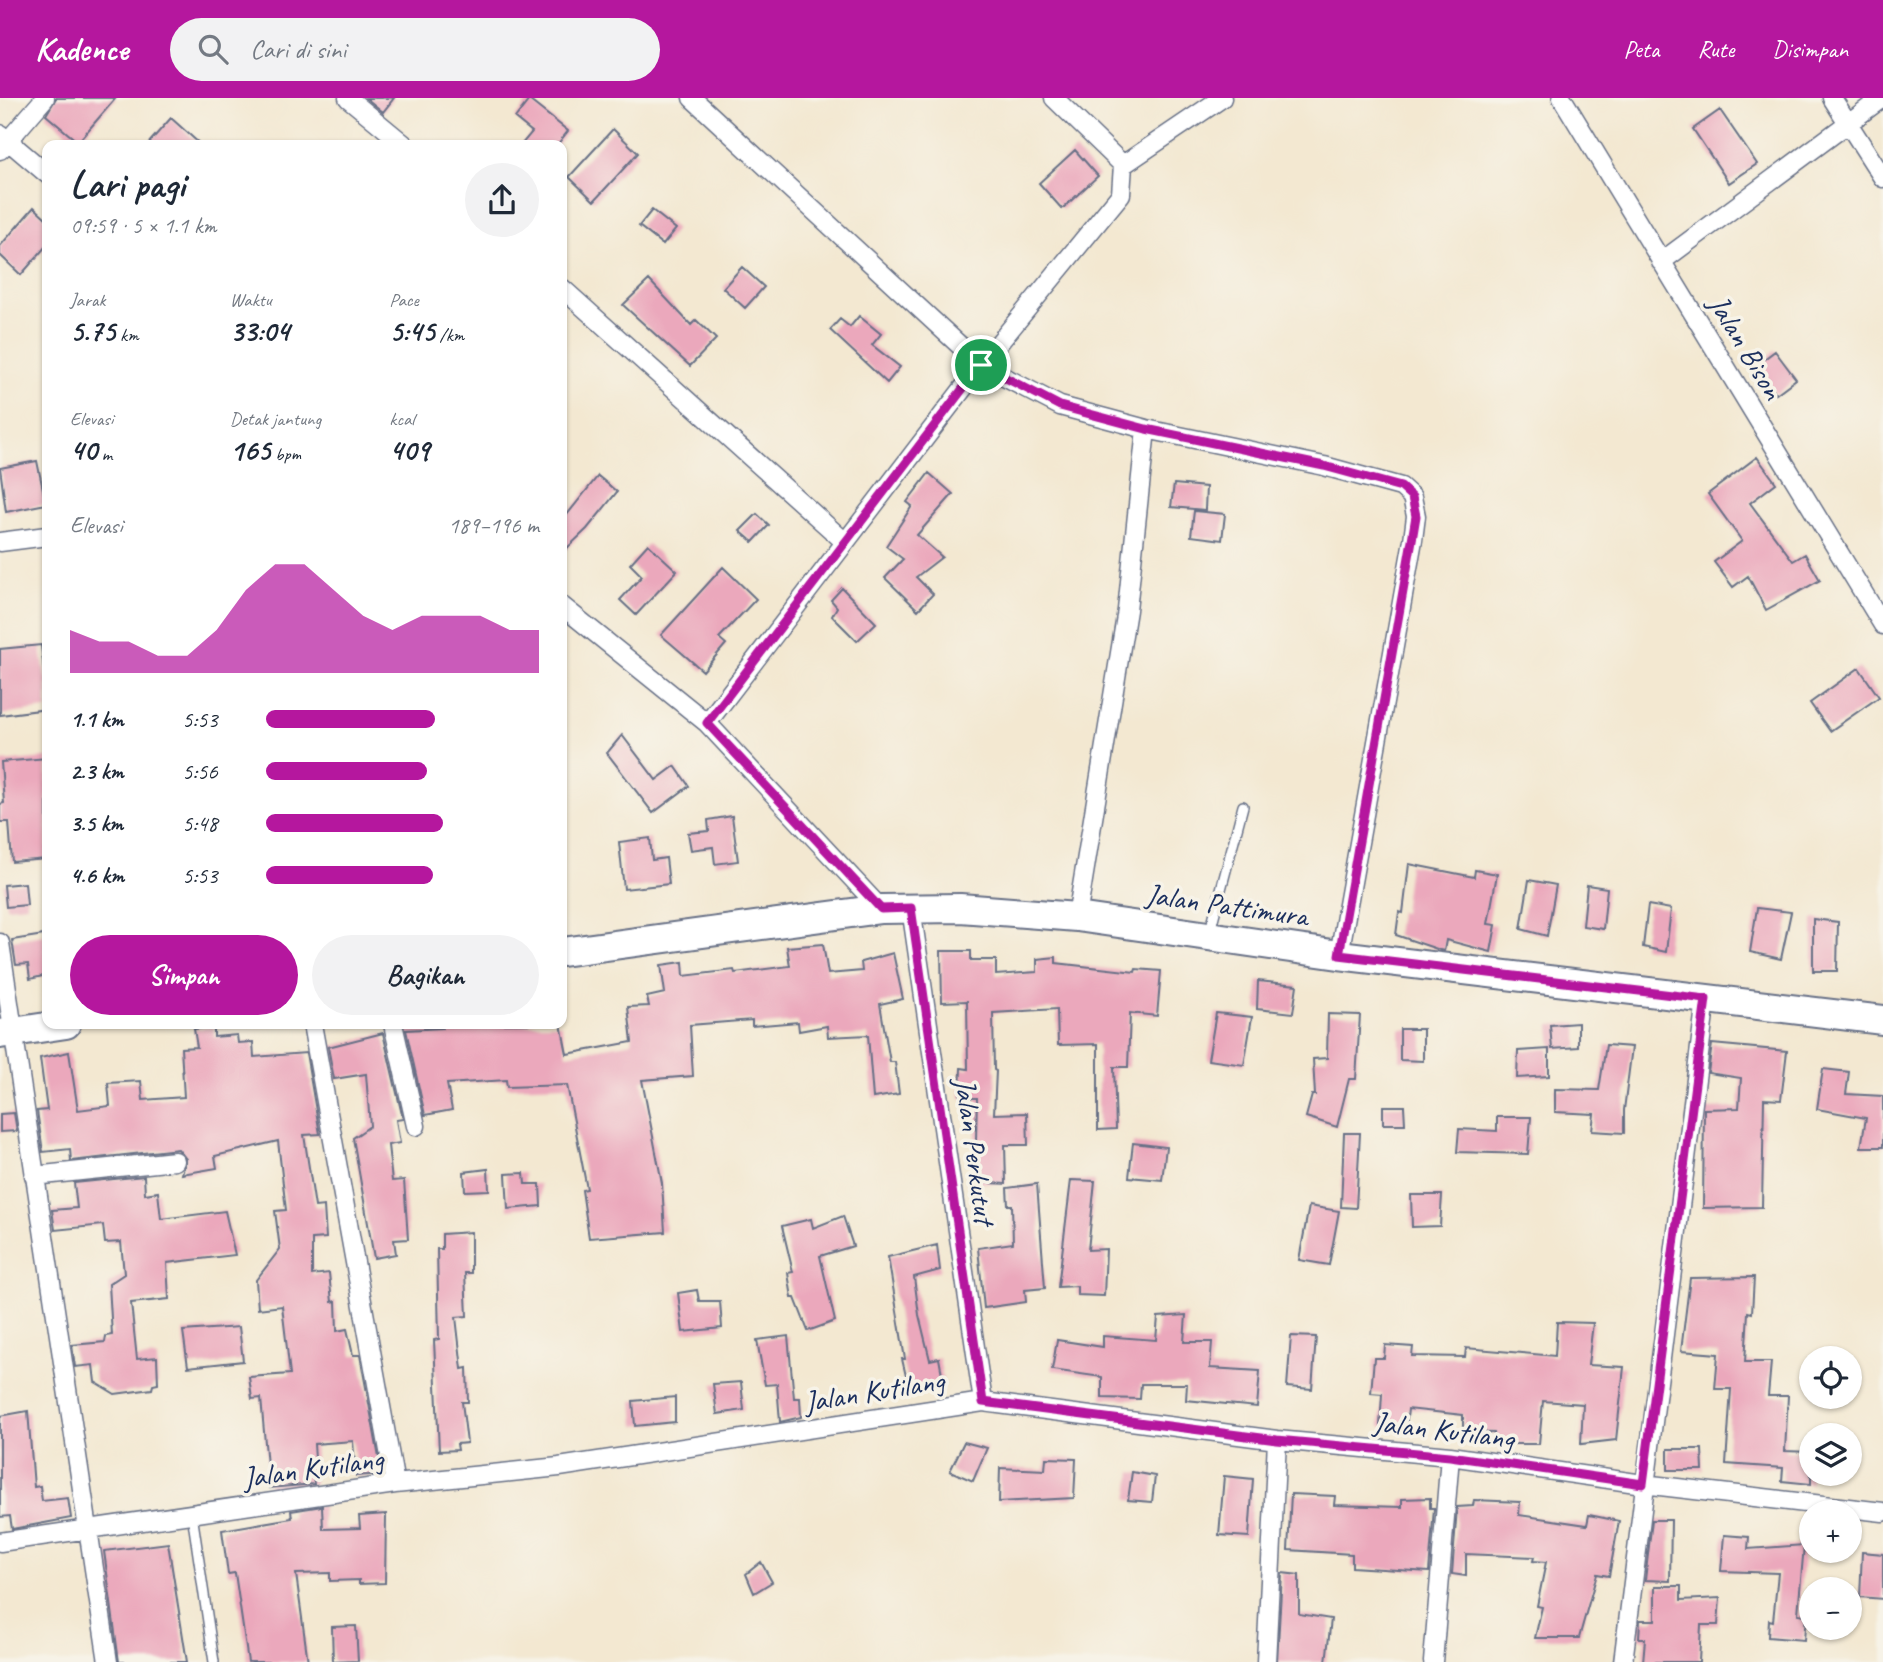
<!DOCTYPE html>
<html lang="id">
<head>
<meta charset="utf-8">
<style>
  :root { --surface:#fff; --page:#f2f2f3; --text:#1f2937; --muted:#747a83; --accent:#b5179e }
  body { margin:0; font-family:Caveat,sans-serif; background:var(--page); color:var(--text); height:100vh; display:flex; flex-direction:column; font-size:26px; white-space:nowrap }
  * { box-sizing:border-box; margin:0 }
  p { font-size:23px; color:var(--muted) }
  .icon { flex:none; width:38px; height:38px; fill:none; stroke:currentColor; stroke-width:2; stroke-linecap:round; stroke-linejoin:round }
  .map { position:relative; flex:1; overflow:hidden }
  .side { position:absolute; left:42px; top:42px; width:525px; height:889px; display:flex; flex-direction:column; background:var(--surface); border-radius:14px; box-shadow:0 2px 5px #0004 }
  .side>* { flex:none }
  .fabs { position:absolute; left:1799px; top:1248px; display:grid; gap:14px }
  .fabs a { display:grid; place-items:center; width:63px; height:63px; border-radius:50%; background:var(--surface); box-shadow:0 2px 5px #0004; font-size:35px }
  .pin { position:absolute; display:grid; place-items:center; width:60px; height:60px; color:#fff; margin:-30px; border:4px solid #fff; border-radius:50%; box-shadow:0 2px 7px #0007 }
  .round { display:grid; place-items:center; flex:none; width:74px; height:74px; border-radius:37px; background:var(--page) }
  .summary { display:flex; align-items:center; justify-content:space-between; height:119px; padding:0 28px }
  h1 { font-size:38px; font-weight:700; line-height:52px }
  .stats { display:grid; grid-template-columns:repeat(3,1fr); gap:10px; height:119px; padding:7px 28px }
  .stats div { display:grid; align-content:center }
  .stats b { font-size:30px; font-weight:700 }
  .stats small { font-size:19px; font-weight:400 }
  .stats p { font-size:19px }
  .chart { height:196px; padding:14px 28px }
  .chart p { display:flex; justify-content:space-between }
  .chart svg { width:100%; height:126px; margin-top:7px; fill:var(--accent); opacity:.7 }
  .action { display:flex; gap:14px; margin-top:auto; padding:14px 28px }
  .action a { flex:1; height:80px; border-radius:42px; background:var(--accent); color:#fff; font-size:28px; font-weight:700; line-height:80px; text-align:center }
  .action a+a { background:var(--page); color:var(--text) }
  ul { padding:0 28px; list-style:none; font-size:23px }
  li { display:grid; grid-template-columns:112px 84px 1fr; align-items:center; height:52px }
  li i { height:18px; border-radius:9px; background:var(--accent) }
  header { display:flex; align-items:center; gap:42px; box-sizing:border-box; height:98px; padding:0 35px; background:var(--accent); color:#fff }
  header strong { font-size:33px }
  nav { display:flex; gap:38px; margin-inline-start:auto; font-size:24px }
  .search { width:490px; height:63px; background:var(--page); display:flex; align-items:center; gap:18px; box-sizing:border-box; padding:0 24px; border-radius:38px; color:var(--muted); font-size:26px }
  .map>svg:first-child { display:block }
  .building { fill:#eba8bc }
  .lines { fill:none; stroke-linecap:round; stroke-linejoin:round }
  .lane-casing { stroke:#677086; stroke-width:12 }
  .street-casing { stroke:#677086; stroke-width:21 }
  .primary-casing { stroke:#677086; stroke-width:32 }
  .lane { stroke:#fff; stroke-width:9 }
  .street { stroke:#fff; stroke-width:18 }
  .primary { stroke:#fff; stroke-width:28 }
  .route-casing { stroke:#fff; stroke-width:14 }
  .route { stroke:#b5179e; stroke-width:9 }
  .labels { text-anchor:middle; stroke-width:7; stroke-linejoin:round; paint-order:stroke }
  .street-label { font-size:30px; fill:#1b2f5e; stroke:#f7f3e8 }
</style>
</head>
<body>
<header>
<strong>Kadence</strong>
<div class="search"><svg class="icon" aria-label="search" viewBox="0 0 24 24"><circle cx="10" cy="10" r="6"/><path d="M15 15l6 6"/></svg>Cari di sini</div>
<nav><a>Peta</a><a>Rute</a><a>Disimpan</a></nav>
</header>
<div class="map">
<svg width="1883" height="1564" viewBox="0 0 1883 1564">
  <rect width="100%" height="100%" fill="#f7f3e8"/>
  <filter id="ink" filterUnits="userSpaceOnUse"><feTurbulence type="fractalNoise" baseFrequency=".0143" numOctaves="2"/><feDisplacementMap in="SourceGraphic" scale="14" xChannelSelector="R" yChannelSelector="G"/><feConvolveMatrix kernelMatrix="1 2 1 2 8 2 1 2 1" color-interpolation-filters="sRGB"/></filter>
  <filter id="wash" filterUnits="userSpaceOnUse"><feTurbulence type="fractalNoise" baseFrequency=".00686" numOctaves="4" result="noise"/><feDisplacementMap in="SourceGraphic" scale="28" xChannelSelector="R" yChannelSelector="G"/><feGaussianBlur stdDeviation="1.57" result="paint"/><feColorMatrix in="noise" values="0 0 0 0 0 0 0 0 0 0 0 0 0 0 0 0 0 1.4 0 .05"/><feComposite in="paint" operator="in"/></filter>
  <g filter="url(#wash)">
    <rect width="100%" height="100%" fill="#f3e8d1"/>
    <g id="blocks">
      <path class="building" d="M 56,0 L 116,0 L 78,44 L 46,17 Z
        M 366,0 L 394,0 L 383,14 Z
        M 529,2 L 568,33 L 557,47 L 521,47 L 532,34 L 515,20 Z
        M 1720,12 L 1757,66 L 1729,85 L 1693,31 Z
        M 171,20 L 201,47 L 147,47 Z
        M 613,31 L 638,55 L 594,103 L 569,79 Z
        M 1075,52 L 1098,78 L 1062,111 L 1039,85 Z
        M 34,109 L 47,121 L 47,147 L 21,177 L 0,157 L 0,148 Z
        M 652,112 L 676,131 L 663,147 L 639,128 Z
        M 742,169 L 764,189 L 745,210 L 723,190 Z
        M 649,182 L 691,227 L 696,222 L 716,241 L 690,268 L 623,207 Z
        M 859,218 L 881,236 L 872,247 L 900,269 L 887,285 L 830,232 L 840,221 L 850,229 Z
        M 1775,253 L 1796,281 L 1776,296 L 1755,268 Z
        M 1757,359 L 1776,385 L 1750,405 L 1793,463 L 1805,456 L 1820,482 L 1766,512 L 1748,478 L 1733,489 L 1714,464 L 1742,443 L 1708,396 Z
        M 37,363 L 46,406 L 6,414 L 0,370 Z
        M 929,375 L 953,396 L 917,437 L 942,459 L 916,479 L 933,496 L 918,512 L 885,480 L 903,461 L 886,448 L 912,408 L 907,404 Z
        M 598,378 L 617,394 L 587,431 L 562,455 L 562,423 Z
        M 1174,386 L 1206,389 L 1205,412 L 1171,409 Z
        M 1194,413 L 1225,416 L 1222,442 L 1191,438 Z
        M 757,416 L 769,427 L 753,444 L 740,433 Z
        M 648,446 L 677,473 L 636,517 L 620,502 L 642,478 L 630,466 Z
        M 723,469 L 756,501 L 719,540 L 726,546 L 703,573 L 661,537 Z
        M 842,490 L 876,525 L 857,543 L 832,518 L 837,509 L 831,502 Z
        M 41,547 L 45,580 L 47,580 L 47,611 L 0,617 L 0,551 Z
        M 1859,570 L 1879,599 L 1830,633 L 1810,605 Z
        M 622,637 L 656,682 L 675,668 L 689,688 L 653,715 L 607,655 Z
        M 47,660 L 47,761 L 12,764 L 9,724 L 0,724 L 0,706 L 4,705 L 1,664 Z
        M 732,718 L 738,763 L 715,766 L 713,749 L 691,752 L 688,735 L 709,733 L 708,722 Z
        M 650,740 L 652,762 L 666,760 L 669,786 L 624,791 L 619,744 Z
        M 1409,766 L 1474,779 L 1475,772 L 1497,776 L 1488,826 L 1496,827 L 1491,854 L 1446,842 L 1444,853 L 1440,852 L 1396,837 L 1399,814 L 1403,815 Z
        M 1529,782 L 1556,787 L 1547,838 L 1521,831 Z
        M 25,785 L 27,807 L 6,809 L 4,787 Z
        M 1587,787 L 1607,790 L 1603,831 L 1583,828 Z
        M 1648,807 L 1671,811 L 1666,854 L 1643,849 Z
        M 1757,810 L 1791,814 L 1781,861 L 1750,854 Z
        M 1813,821 L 1838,824 L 1837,873 L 1813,873 Z
        M 44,837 L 47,877 L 30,881 L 28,866 L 16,867 L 12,842 Z
        M 823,846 L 828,876 L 862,873 L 861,864 L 893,855 L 903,901 L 880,906 L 890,964 L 895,964 L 899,996 L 873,1000 L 868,937 L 828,939 L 827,928 L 799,933 L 798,924 L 752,928 L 752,922 L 690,927 L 693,978 L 642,982 L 662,1085 L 665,1134 L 589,1140 L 582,1092 L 587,1091 L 567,987 L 507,989 L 506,982 L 447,986 L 452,1012 L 425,1017 L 406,932 L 442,930 L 441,926 L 561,926 L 567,956 L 632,944 L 628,909 L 649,908 L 647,899 L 665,895 L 661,867 L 683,864 L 684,878 L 734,872 L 735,875 L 790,868 L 787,849 Z
        M 941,853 L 971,853 L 971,862 L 996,862 L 996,877 L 1037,874 L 1037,861 L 1056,859 L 1056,865 L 1135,874 L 1136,871 L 1161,873 L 1157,918 L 1130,915 L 1128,969 L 1114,969 L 1116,1031 L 1098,1032 L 1098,946 L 1058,947 L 1057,911 L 993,915 L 994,972 L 996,973 L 994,1016 L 1027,1015 L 1028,1047 L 1005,1047 L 1006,1086 L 975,1084 L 977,1000 L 960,1000 L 961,970 L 968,971 L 967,903 L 942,904 Z
        M 1258,883 L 1297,887 L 1293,915 L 1257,911 Z
        M 1216,915 L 1252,919 L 1244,967 L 1208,962 Z
        M 1328,916 L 1360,917 L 1356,981 L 1349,981 L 1337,1029 L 1306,1019 L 1312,997 L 1315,997 L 1313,961 L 1327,960 Z
        M 1578,925 L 1578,949 L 1552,951 L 1550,927 Z
        M 214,929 L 214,939 L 237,937 L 238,945 L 253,944 L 254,959 L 306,955 L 320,1036 L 304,1037 L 315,1109 L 324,1108 L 326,1140 L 312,1141 L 312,1177 L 329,1175 L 332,1204 L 336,1203 L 337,1233 L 347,1231 L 353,1257 L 360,1257 L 382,1376 L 356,1378 L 353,1343 L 314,1346 L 315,1361 L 311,1361 L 314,1386 L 269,1390 L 261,1300 L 252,1301 L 249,1279 L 290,1276 L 282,1208 L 258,1211 L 256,1182 L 280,1151 L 275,1113 L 286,1112 L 278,1043 L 215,1058 L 217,1070 L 182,1076 L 186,1061 L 178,1051 L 71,1063 L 70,1051 L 43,1054 L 37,1013 L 47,1012 L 40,960 L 69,954 L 78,1012 L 110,1008 L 108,985 L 141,983 L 143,1002 L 184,999 L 181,950 L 197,949 L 194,931 Z
        M 1400,931 L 1423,931 L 1423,963 L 1400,962 Z
        M 383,935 L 403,1021 L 396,1022 L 400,1045 L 388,1047 L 392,1083 L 404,1082 L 408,1141 L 394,1142 L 396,1156 L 374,1160 L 353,1040 L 370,1028 L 366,976 L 334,981 L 328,949 Z
        M 1712,946 L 1787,953 L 1781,1002 L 1764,1001 L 1762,1109 L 1703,1110 L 1704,1011 L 1739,1010 L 1741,980 L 1708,975 Z
        M 1606,947 L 1632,949 L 1624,1012 L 1624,1035 L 1592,1033 L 1594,1016 L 1555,1014 L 1555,991 L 1599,992 Z
        M 1549,951 L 1549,978 L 1517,980 L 1518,953 Z
        M 1823,971 L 1849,974 L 1846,996 L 1883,998 L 1883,1049 L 1861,1049 L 1866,1020 L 1817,1011 Z
        M 1383,1008 L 1404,1008 L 1405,1026 L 1383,1026 Z
        M 14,1015 L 17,1033 L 0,1034 L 0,1016 Z
        M 1497,1019 L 1531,1019 L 1528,1056 L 1457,1054 L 1459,1031 L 1497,1033 Z
        M 1344,1035 L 1360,1035 L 1356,1110 L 1341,1109 Z
        M 1133,1045 L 1166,1049 L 1162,1082 L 1129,1079 Z
        M 488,1071 L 489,1092 L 465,1093 L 464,1074 Z
        M 524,1075 L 525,1086 L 540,1086 L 541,1108 L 508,1111 L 506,1076 Z
        M 144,1078 L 145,1096 L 158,1094 L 161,1121 L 225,1113 L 235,1157 L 167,1165 L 169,1201 L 131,1205 L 137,1261 L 157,1259 L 158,1286 L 153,1287 L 152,1291 L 115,1296 L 95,1284 L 93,1267 L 75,1269 L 72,1247 L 105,1244 L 106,1238 L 112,1237 L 109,1186 L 124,1176 L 121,1144 L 105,1145 L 103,1127 L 55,1132 L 52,1112 L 77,1110 L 74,1085 Z
        M 1071,1082 L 1095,1083 L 1088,1152 L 1106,1151 L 1104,1198 L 1077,1197 L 1077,1188 L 1058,1189 Z
        M 1037,1086 L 1045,1190 L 1025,1192 L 1026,1204 L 984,1210 L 978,1150 L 1013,1145 L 1012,1107 L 1008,1107 L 1007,1090 Z
        M 1411,1097 L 1442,1097 L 1440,1128 L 1412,1129 Z
        M 1309,1108 L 1339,1113 L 1329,1167 L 1299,1162 Z
        M 843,1118 L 853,1148 L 820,1158 L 835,1223 L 808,1233 L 795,1200 L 792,1200 L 788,1175 L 793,1174 L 782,1128 L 811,1121 L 813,1130 Z
        M 471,1134 L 471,1175 L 465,1175 L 467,1218 L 456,1219 L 462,1271 L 467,1270 L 468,1304 L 462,1304 L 467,1345 L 457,1346 L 458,1352 L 439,1353 L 434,1242 L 439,1241 L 437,1151 L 442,1151 L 442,1136 Z
        M 937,1147 L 940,1172 L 914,1179 L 919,1217 L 930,1262 L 939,1260 L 943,1282 L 909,1291 L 902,1261 L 905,1261 L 888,1159 Z
        M 1754,1179 L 1752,1215 L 1748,1214 L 1745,1264 L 1771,1264 L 1768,1298 L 1788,1298 L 1785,1353 L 1811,1354 L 1811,1386 L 1782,1383 L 1783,1370 L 1726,1366 L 1731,1291 L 1715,1291 L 1718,1256 L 1681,1253 L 1690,1180 Z
        M 697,1192 L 699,1203 L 720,1203 L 722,1230 L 683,1234 L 678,1195 Z
        M 1186,1217 L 1184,1244 L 1212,1244 L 1210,1270 L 1260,1273 L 1257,1309 L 1186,1302 L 1187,1286 L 1141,1286 L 1140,1301 L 1102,1300 L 1102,1279 L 1052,1272 L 1057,1242 L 1103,1249 L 1103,1238 L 1156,1242 L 1158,1219 Z
        M 1557,1224 L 1593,1225 L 1588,1267 L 1624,1269 L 1616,1342 L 1581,1346 L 1583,1306 L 1543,1303 L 1539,1346 L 1493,1346 L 1494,1335 L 1463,1334 L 1463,1317 L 1408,1311 L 1406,1330 L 1380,1328 L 1382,1296 L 1371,1295 L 1374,1260 L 1384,1260 L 1385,1247 L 1413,1249 L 1412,1258 L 1465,1259 L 1466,1250 L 1555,1258 Z
        M 239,1229 L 243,1263 L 188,1269 L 183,1233 Z
        M 788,1238 L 794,1300 L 800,1300 L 801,1319 L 780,1324 L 777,1286 L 765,1287 L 757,1242 Z
        M 1291,1238 L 1316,1239 L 1312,1291 L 1287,1289 Z
        M 741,1284 L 744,1312 L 717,1316 L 713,1286 Z
        M 675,1299 L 675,1324 L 635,1328 L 633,1303 Z
        M 28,1313 L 34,1389 L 40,1388 L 42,1403 L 68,1400 L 71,1420 L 12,1431 L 10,1418 L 0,1419 L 0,1318 Z
        M 964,1344 L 987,1350 L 973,1383 L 950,1373 Z
        M 1668,1351 L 1702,1351 L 1703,1372 L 1668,1372 Z
        M 1046,1360 L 1076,1361 L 1074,1400 L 999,1404 L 1000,1370 L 1045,1372 Z
        M 1132,1374 L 1155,1378 L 1152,1404 L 1128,1402 Z
        M 1224,1378 L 1253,1381 L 1249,1439 L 1219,1437 Z
        M 1291,1396 L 1335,1398 L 1334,1407 L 1402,1409 L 1402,1401 L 1430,1400 L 1430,1410 L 1434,1410 L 1429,1474 L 1352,1469 L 1352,1456 L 1288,1452 Z
        M 1474,1402 L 1520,1404 L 1519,1417 L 1587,1427 L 1589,1417 L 1619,1423 L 1609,1478 L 1597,1476 L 1579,1540 L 1535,1540 L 1542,1509 L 1537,1508 L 1546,1464 L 1533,1463 L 1534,1459 L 1466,1456 L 1466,1478 L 1452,1476 L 1457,1409 L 1473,1408 Z
        M 322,1408 L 323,1431 L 360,1430 L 359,1418 L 386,1416 L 385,1485 L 359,1486 L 359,1482 L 330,1483 L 330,1475 L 296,1476 L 308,1564 L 248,1564 L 235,1475 L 228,1476 L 222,1432 L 292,1420 L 291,1413 Z
        M 1652,1422 L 1671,1422 L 1670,1483 L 1645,1482 Z
        M 1724,1437 L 1749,1439 L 1748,1451 L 1804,1447 L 1798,1516 L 1806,1517 L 1804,1542 L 1768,1539 L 1769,1522 L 1773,1523 L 1778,1475 L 1721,1473 Z
        M 168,1445 L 187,1564 L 119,1564 L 104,1453 Z
        M 1862,1454 L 1883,1456 L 1883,1501 L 1860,1499 Z
        M 761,1464 L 772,1484 L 754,1495 L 746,1476 Z
        M 1282,1475 L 1299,1477 L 1299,1516 L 1331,1521 L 1326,1564 L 1277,1564 Z
        M 1655,1488 L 1681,1488 L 1681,1502 L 1720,1500 L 1718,1527 L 1701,1527 L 1699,1564 L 1643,1564 L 1645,1541 L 1639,1541 L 1640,1522 L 1655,1522 Z
        M 356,1528 L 358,1563 L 333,1564 L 332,1529 Z"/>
    </g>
  </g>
  <g filter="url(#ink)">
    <use href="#blocks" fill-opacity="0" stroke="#677086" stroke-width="2"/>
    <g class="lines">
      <defs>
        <path id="lane" d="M 1210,833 L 1243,708
          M 192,1416 L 214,1564"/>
        <path id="street" d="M 348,0 L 405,47
          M 692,0 L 981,267 L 707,625
          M 1054,0 L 1123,67 L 1121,96 L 981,267 L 1060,308 L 1146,331 L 1324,368 L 1401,389 L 1412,399 L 1416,418 L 1413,442 L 1339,857
          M 1562,0 L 1883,527
          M 1832,0 L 1883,80
          M 0,36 L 47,76
          M 0,52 L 45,0
          M 1123,67 L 1222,0
          M 1661,164 L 1882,0
          M 562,190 L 845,444
          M 0,444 L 47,438
          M 562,508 L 707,625 L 881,811
          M 911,810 L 983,1304
          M 1077,819 L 1127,512 L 1146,331
          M 0,845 L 108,1564
          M 312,926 L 395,1386
          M 393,926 L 416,1028
          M 34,1078 L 175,1063
          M 0,1444 L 395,1386 L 559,1369 L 983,1304 L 1277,1342 L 1450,1358 L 1643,1386 L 1883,1414
          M 1266,1564 L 1277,1342
          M 1433,1564 L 1450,1358
          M 1623,1564 L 1706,901"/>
        <path id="primary" d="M 562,854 L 881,811 L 960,810 L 1077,819 L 1339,857 L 1883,922
          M 0,936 L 66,926"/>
      </defs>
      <use href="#lane" class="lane-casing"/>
      <use href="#street" class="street-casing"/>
      <use href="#primary" class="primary-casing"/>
      <use href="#lane" class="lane"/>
      <use href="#street" class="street"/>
      <use href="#primary" class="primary"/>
    </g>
  </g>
  <g class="lines" filter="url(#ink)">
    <defs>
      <path id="route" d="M 981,267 L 1060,308 L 1146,331 L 1324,368 L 1401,389 L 1412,399 L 1416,418 L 1412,442 L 1339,857 L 1706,901 L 1643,1386 L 1450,1358 L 1277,1342 L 983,1304 L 911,810 L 881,811 L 707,625 Z"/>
    </defs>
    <use href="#route" class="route-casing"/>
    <use href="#route" class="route"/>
  </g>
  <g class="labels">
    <g class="street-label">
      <text transform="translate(1746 249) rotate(59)" y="10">Jalan Bison</text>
      <text transform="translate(1227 807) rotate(8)" y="10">Jalan Pattimura</text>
      <text transform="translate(975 1053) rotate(82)" y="10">Jalan Perkutut</text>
      <text transform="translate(874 1293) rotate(-9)" y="10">Jalan Kutilang</text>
      <text transform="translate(1444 1332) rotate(7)" y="10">Jalan Kutilang</text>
      <text transform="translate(313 1370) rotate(-8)" y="10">Jalan Kutilang</text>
    </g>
  </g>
</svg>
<div class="fabs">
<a><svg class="icon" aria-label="locate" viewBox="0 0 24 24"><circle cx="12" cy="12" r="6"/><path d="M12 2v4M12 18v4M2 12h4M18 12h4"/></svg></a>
<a><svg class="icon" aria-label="layers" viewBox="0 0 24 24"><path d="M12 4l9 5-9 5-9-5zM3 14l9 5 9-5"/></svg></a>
<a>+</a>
<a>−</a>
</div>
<div class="pin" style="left:981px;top:267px;background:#1e9e55"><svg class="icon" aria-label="arrive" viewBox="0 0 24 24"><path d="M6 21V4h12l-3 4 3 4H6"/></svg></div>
<section class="side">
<div class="summary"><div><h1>Lari pagi</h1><p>09:59 · 5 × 1.1 km</p></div><a class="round"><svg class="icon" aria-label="share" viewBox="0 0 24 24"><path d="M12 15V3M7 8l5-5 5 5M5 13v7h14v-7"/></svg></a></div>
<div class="stats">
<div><p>Jarak</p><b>5.75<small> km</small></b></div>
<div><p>Waktu</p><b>33:04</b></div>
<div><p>Pace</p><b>5:45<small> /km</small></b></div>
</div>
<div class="stats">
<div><p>Elevasi</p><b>40<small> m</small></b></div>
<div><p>Detak jantung</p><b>165<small> bpm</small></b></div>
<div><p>kcal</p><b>409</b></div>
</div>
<div class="chart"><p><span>Elevasi</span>189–196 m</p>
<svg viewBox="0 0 160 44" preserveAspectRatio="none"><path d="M0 44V29L10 33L20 33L30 38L40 38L50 29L60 15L70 6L80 6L90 15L100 24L110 29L120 24L130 24L140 24L150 29L160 29V44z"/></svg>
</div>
<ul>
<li><b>1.1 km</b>5:53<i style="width:62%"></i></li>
<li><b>2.3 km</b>5:56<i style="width:59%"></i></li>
<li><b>3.5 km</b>5:48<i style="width:65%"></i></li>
<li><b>4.6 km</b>5:53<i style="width:61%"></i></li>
</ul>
<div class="action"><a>Simpan</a><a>Bagikan</a></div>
</section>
</div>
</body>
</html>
